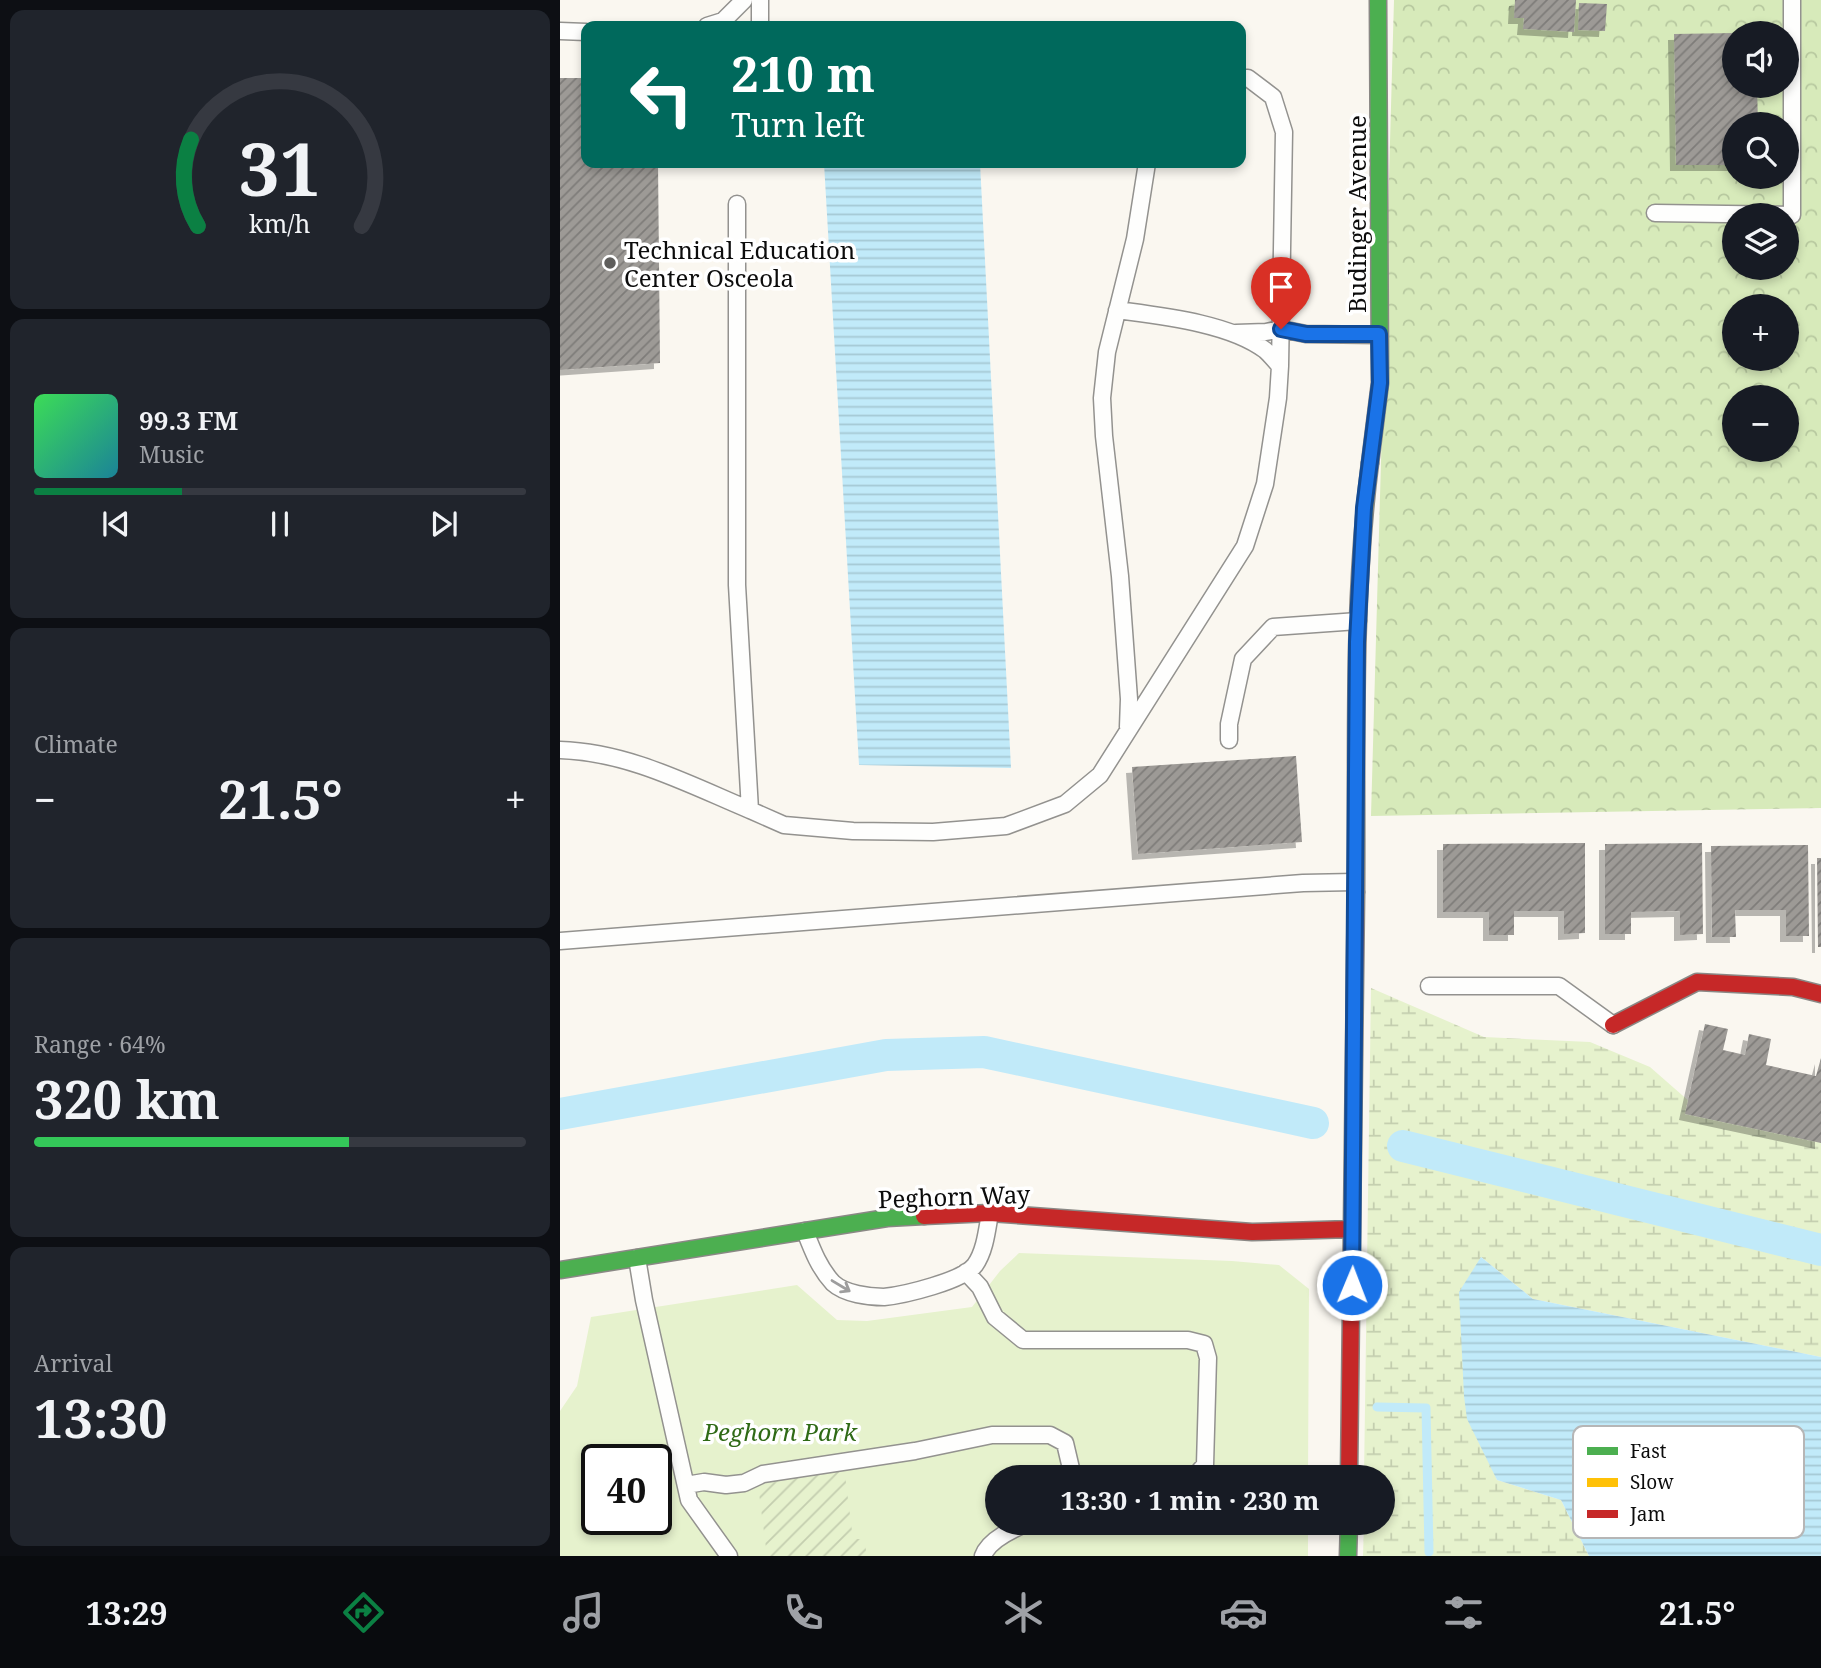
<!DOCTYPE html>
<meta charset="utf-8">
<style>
body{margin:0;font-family:"Noto Serif",serif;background:#20242c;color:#f1f3f6;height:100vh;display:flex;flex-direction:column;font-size:26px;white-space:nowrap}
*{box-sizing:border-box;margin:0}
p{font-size:23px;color:#9ea1a6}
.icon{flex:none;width:38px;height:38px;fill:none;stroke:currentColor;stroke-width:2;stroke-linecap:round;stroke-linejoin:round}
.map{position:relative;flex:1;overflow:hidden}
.drawer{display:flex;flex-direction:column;gap:10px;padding:10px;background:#0d0f14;width:560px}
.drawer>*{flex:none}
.banner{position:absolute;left:21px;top:21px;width:665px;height:147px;border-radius:14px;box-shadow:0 4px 10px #0003;background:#00695c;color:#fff;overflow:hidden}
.controls{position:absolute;left:1162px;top:21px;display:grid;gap:14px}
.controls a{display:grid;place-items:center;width:77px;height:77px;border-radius:50%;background:#171b24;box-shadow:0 4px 10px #0003;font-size:35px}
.speed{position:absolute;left:21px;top:1444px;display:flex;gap:14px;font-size:35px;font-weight:700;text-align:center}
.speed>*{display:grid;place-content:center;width:91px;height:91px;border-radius:50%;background:#171b24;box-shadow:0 4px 10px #0003;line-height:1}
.speed .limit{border:4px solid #111;border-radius:10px;background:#fff;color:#111}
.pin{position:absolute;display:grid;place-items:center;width:60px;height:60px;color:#fff;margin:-72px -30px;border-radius:50% 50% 50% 0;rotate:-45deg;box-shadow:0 0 7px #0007}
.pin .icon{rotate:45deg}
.me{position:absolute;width:77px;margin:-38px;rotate:1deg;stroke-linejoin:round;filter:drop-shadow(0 0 5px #0008)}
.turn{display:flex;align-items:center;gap:24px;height:147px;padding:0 35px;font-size:32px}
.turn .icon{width:91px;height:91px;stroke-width:2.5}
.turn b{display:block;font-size:49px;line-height:60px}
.big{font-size:52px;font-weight:700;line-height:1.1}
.drawer .card{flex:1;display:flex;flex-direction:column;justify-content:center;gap:10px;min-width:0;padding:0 24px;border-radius:14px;background:#20242c}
.drawer .dial{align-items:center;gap:0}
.dial svg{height:182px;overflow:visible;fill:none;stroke:#363941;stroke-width:7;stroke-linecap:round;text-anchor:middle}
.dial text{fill:#f1f3f6;stroke:none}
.song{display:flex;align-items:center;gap:21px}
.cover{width:84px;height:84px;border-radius:10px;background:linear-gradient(135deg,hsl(130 70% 55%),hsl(190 70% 35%))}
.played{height:7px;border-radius:4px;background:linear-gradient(90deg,#0b8043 30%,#363941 30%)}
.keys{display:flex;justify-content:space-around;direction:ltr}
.heat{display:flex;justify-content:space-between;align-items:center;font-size:38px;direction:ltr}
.charge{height:10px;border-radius:5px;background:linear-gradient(90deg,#34c759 64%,#363941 0)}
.trip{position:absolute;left:425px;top:1465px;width:410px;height:70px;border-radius:35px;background:#171b24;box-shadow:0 4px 10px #0003;font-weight:700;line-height:70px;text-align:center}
.tabs{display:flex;height:112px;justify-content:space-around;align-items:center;background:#090b0e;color:#9ea1a6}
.tabs .icon{width:49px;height:49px}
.tabs .selected{color:#0b8043}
.tabs b{font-size:32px;color:#f1f3f6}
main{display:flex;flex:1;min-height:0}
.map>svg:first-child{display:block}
.forest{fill:url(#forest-crowns);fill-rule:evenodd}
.wetland{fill:url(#wetland-marsh)}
.park{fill:#e6f2cd;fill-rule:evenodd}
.garden{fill:url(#garden-furrows)}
.water{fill:url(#water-rules)}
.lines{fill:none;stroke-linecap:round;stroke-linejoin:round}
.stream{stroke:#c1eaf9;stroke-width:9}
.canal{stroke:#c1eaf9;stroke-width:32}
.building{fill:url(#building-hatch);filter:url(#shadow)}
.lane-casing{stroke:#93928f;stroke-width:19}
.fast-casing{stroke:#8a8885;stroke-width:19}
.slow-casing{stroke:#8a8885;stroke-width:19}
.jam-casing{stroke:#8a8885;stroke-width:19}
.lane{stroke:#fefefd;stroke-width:16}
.fast{stroke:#4caf50;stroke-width:16}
.slow{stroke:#ffc107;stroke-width:16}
.jam{stroke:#c62828;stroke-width:16}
.oneway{stroke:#9d9d9d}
.route-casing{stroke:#114b97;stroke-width:18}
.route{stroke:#1a73e8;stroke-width:12}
.poi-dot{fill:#5f5e5c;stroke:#fff;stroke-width:2.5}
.labels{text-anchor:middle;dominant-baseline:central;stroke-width:7;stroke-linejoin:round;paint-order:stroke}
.street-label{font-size:24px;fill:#0c0c0c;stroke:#fff}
.poi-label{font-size:24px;fill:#0c0c0c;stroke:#fff;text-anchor:start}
.park-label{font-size:24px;font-style:italic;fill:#2f6a16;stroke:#fff}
.key{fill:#fff;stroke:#b6b6b6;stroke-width:2}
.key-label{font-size:19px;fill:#0c0c0c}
</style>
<main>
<section class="drawer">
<div class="card dial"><svg viewBox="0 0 100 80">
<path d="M14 69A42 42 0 1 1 86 69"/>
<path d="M14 69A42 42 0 0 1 11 31" stroke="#0b8043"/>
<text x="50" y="56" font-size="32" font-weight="700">31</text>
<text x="50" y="72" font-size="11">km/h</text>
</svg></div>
<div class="card">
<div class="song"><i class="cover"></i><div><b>99.3 FM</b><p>Music</p></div></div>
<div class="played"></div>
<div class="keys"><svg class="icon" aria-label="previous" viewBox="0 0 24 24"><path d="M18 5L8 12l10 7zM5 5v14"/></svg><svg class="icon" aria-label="pause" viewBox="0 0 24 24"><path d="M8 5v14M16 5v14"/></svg><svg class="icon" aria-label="next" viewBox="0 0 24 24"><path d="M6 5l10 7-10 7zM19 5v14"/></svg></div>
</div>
<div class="card"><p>Climate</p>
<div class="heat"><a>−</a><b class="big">21.5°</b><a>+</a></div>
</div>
<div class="card"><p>Range · 64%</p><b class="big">320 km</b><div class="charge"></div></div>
<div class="card"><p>Arrival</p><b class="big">13:30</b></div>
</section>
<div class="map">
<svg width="1261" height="1556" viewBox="0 0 1261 1556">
<defs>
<pattern id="forest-crowns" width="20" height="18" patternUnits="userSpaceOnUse" patternTransform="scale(1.75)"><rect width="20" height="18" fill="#d7eaba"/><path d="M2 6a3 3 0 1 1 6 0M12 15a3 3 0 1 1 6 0" fill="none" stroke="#b7c89f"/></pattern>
<pattern id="wetland-marsh" width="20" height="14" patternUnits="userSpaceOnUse" patternTransform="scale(1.75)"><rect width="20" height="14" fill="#e6f2cd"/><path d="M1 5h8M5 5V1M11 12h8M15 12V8" fill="none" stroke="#c4ceaf"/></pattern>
<pattern id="garden-furrows" width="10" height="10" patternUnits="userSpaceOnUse" patternTransform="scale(1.75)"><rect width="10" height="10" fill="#e6f2cd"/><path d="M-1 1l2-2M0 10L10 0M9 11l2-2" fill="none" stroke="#c4ceaf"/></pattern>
<pattern id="water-rules" width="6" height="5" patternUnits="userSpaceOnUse" patternTransform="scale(1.75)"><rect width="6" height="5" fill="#c1eaf9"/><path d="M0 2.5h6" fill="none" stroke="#a5c8d4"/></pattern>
<pattern id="building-hatch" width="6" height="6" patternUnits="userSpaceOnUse" patternTransform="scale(1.75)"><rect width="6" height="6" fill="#9d9a96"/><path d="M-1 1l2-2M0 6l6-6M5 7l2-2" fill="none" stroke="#7e7c79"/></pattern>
<filter id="shadow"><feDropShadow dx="-6" dy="6" stdDeviation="0" flood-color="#0004"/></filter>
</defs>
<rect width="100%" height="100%" fill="#faf7f0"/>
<path class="forest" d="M834 0H1261V808L811 816ZM1174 33H1227V86H1174ZM1174 124H1227V177H1174ZM1174 215H1227V268H1174ZM1174 306H1227V359H1174ZM1174 397H1227V450H1174Z"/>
<path class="wetland" d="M811 988 924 1037 1030 1042 1090 1067 1130 1102 1261 1089V1357L973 1299 921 1257 904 1355V1396L937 1480 1001 1500 1029 1556H803L804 1523 822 1522V1477H804Z"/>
<path class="park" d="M459 1253 672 1261 719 1265 749 1289 748 1477H438V1522L748 1523V1556H0V1411L17 1386 31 1317 237 1285 277 1320 307 1321 412 1307 440 1271ZM37 1460H96V1519H37Z"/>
<path class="garden" d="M284 1467 293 1539H304L307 1556H207L198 1485 219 1481 218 1476Z"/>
<path class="water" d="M264 163H420L451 768 299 765Z
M921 1257 973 1299 1261 1357V1556H1029L1001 1500 937 1480 907 1419 904 1396 899 1292Z"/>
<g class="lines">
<path class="stream" d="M817 1407 866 1408 869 1552"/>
<path class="canal" d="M0 1114 326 1055 424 1052 753 1123
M843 1146 1261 1250"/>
</g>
<path class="building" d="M955 0H1016L1014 32 963 29 964 18H954Z
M1019 3 1047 4 1045 31 1018 30Z
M1174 33V86H1197L1198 124H1174V165H1116L1114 34Z
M0 78H26V163H98L100 363 0 370Z
M736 756 742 842 578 854 572 767Z
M1025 843V933L1004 934V911H954V935H929V912H883V844Z
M1142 843 1143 934 1120 935V911L1071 912V934H1045V844Z
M1248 845 1249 936H1226V910H1175L1176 937H1152L1151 846Z
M1257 858H1261V947H1258Z
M1145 1024 1168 1029 1163 1050 1185 1055 1189 1034 1211 1039 1206 1065 1256 1076 1261 1058V1143L1125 1114Z"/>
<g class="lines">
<g class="lane-casing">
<path id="lane" d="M147 26 163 21 184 0
M200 26V0
M0 31 26 32
M177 204V585L190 810 224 825 293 831 373 832 446 826 505 804 540 775 685 546 705 484 718 398 720 366 724 132 713 97 688 78H681
M1095 213 1232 215V0
M557 310C601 316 669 323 705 350 710 354 715 361 720 366
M676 333 706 332 721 329 746 334 819 335
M568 727 569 699 560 576 544 436 542 398 547 352 575 239 587 163
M669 740V724L683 659 713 627 798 621
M0 750C68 752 128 784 190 810
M0 941 743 883 795 882
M869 986H999L1053 1025
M245 1231C252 1249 259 1268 273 1283 285 1294 309 1297 324 1297 344 1295 403 1281 415 1265 425 1251 427 1230 430 1213
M77 1258 84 1300 129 1500 169 1556
M406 1272 420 1287 435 1317 463 1340H628L644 1344 648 1358 645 1465 634 1477
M126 1485 144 1482 166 1485 184 1483 203 1474 355 1451 432 1435H490L505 1443 513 1477
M423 1556C429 1539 455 1528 470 1522"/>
</g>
<g class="fast-casing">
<path id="fast" d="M810 463 820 383 818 0
M0 1270 327 1218 364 1216
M788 1556 789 1522"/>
</g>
<g class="slow-casing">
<path id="slow" d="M796 892C797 749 792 604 810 463"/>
</g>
<g class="jam-casing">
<path id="jam" d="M1053 1025 1137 982 1233 987 1261 994
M364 1216 430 1213 692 1232 792 1229
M789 1477 796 892"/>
</g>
<use href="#lane" class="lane"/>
<use href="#fast" class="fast"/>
<use href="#slow" class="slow"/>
<use href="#jam" class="jam"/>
</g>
<defs><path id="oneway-shaft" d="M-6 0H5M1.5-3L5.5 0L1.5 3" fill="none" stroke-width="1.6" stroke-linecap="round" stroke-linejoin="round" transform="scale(1.75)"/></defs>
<use class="oneway" href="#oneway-shaft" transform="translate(281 1286) rotate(31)"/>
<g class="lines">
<g class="route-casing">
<path id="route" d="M721 329 746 334H819L820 383 804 508 797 642 792 1285"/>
</g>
<use href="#route" class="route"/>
</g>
<circle class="poi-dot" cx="50" cy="263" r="7"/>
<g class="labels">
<g class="street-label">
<text transform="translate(796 214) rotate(-90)">Budinger Avenue</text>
<text transform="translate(394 1196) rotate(-2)">Peghorn Way</text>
</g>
<g class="poi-label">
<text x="64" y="249">Technical Education<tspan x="64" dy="28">Center Osceola</tspan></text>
</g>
<g class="park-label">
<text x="220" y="1431">Peghorn Park</text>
</g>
</g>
<rect x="1013" y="1426" width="231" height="112" rx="10" class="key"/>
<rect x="1027" y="1447" width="31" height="8" fill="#4caf50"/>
<rect x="1027" y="1478" width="31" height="9" fill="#ffc107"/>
<rect x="1027" y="1510" width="31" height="8" fill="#c62828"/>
<g class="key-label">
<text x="1070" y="1458">Fast</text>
<text x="1070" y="1489">Slow</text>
<text x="1070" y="1521">Jam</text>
</g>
</svg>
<div class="controls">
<a><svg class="icon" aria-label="sound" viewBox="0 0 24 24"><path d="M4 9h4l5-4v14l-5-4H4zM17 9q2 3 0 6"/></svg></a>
<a><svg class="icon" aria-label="search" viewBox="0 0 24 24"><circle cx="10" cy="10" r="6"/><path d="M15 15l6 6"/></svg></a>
<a><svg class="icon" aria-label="layers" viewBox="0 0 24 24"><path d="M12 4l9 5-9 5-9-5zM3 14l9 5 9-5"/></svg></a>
<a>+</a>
<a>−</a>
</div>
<div class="speed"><div class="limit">40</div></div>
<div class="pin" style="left:721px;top:329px;background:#d93025"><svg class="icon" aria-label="arrive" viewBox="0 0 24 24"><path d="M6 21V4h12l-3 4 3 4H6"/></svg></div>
<svg class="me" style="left:792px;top:1285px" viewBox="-20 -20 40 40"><circle r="17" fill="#1a73e8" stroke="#fff" stroke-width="3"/><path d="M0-11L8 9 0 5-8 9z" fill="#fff"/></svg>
<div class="trip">13:30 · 1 min · 230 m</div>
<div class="banner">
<div class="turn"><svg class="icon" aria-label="left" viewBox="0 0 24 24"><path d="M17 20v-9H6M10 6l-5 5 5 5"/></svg><div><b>210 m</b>Turn left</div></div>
</div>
</div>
</main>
<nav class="tabs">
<b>13:29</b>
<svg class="icon selected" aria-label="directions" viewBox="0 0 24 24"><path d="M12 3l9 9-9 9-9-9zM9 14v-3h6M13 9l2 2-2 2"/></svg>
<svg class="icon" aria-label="music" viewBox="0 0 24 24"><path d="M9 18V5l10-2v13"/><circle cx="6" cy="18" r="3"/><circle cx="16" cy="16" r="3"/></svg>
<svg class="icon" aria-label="phone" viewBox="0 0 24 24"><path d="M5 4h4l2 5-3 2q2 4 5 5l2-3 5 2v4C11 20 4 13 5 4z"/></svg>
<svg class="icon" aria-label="climate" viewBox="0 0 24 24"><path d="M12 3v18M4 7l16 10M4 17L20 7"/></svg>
<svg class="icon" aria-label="car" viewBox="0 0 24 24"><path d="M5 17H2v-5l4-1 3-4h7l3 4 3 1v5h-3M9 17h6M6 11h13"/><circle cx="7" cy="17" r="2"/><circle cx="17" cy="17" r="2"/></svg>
<svg class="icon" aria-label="filters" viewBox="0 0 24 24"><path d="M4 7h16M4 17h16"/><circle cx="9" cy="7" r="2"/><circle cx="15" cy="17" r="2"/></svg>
<b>21.5°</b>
</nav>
